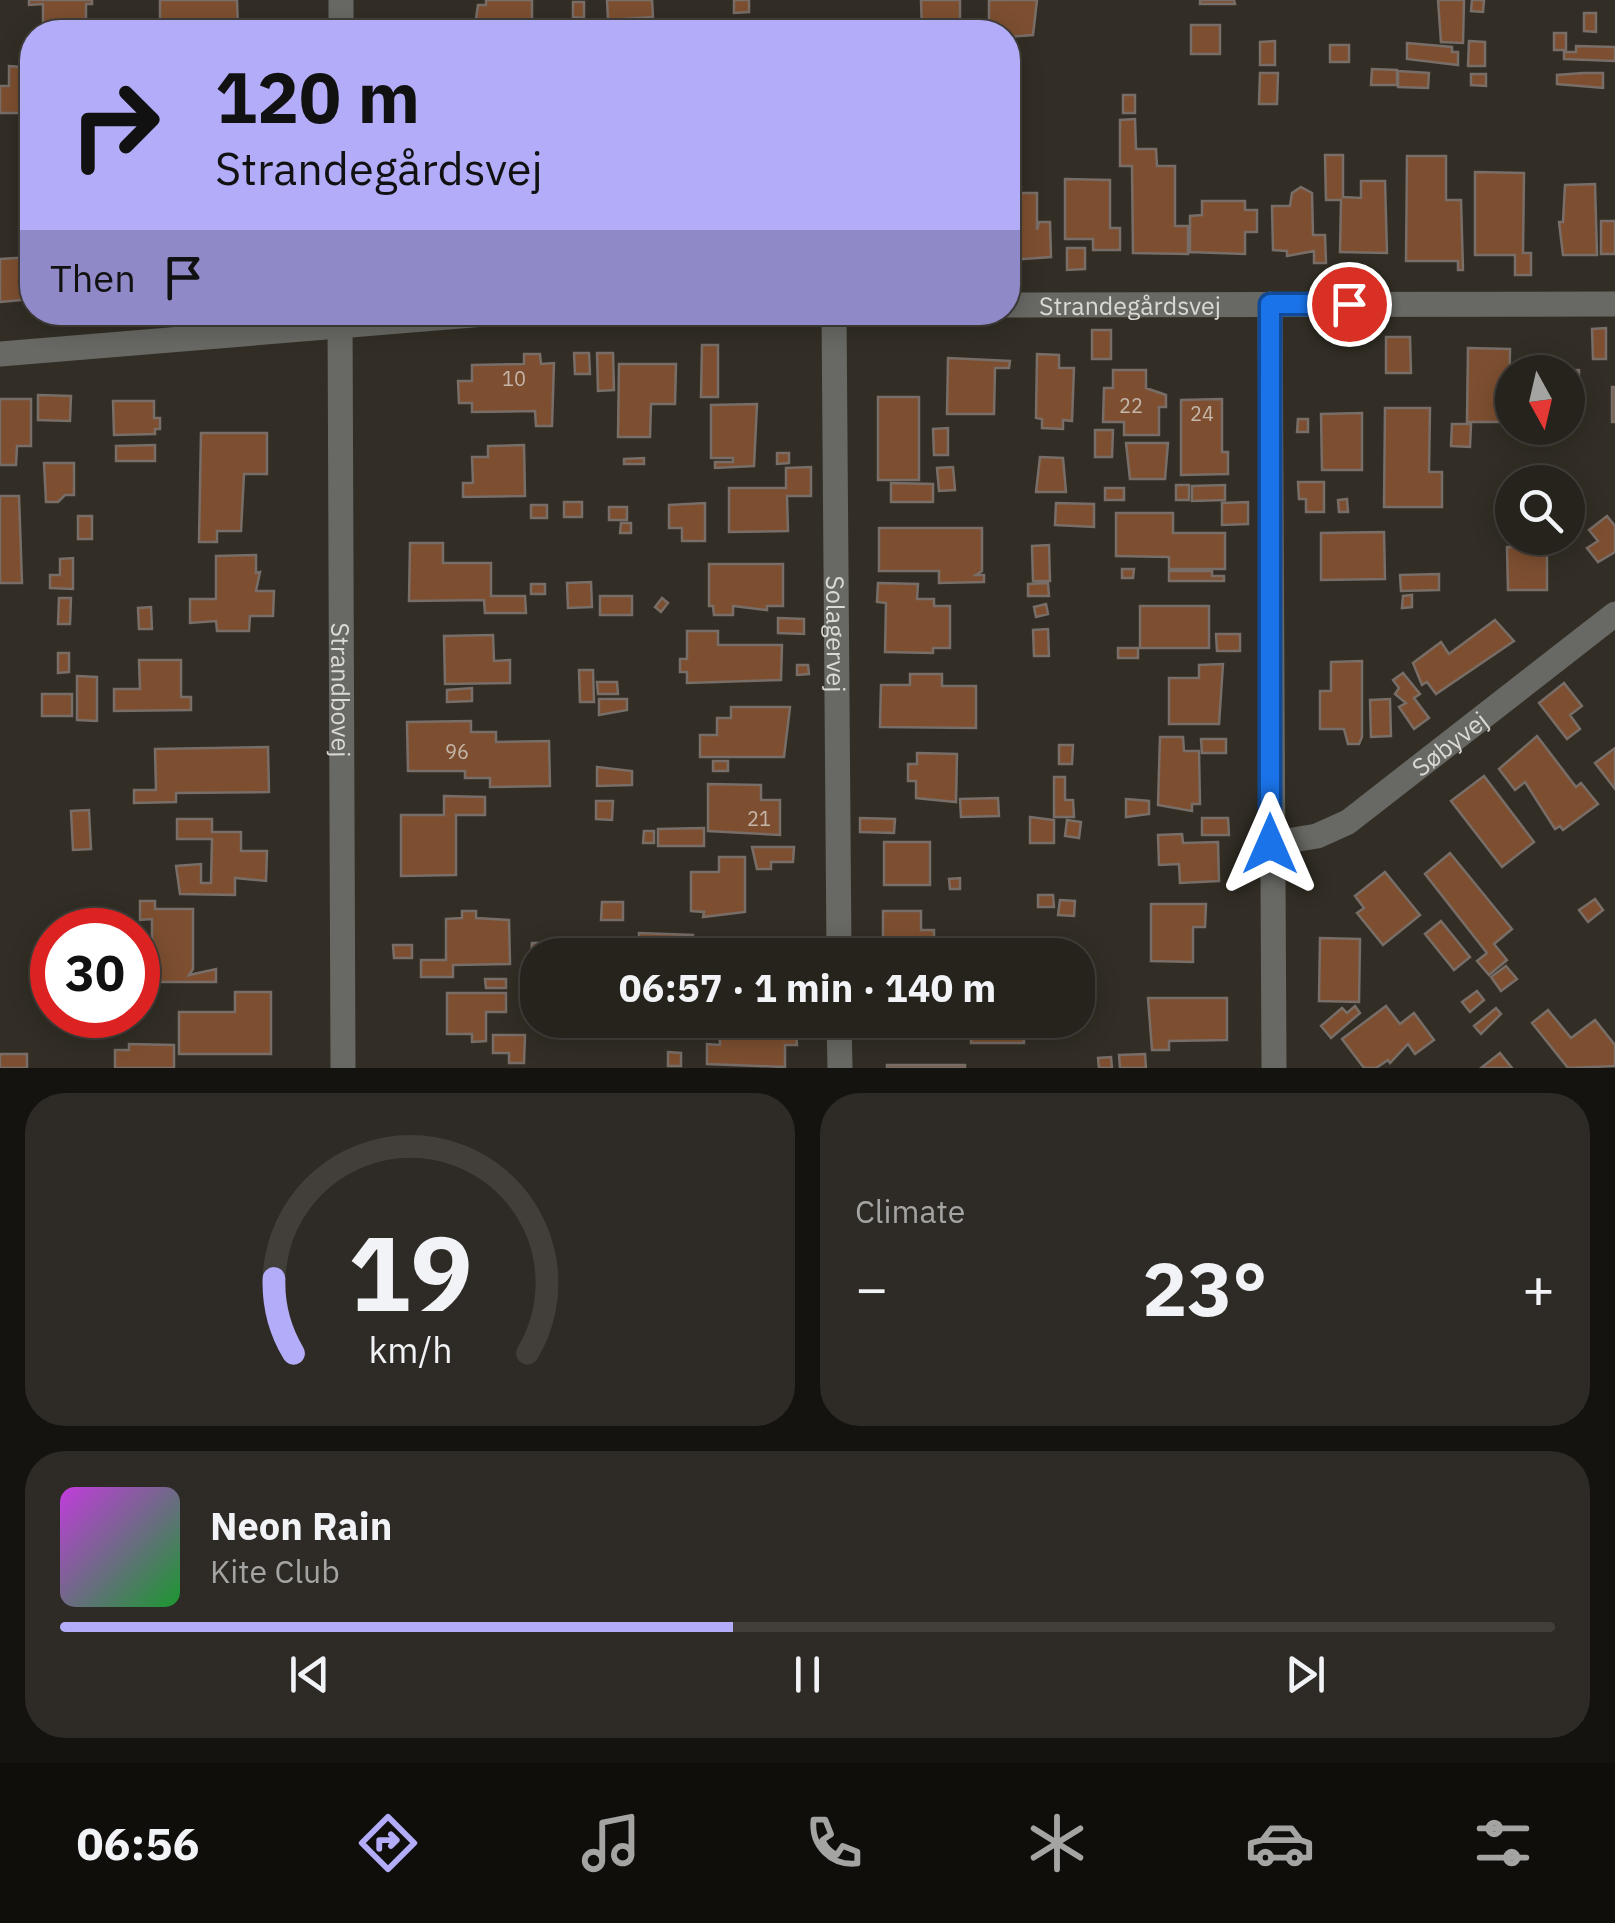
<!DOCTYPE html>
<meta charset="utf-8">
<style>
body{margin:0;font-family:"IBM Plex Sans",sans-serif;background:#2e2a25;color:#f1f3f6;height:100vh;display:flex;flex-direction:column;font-size:38px;white-space:nowrap}
*{box-sizing:border-box;margin:0}
p{font-size:32px;color:#a4a4a3}
.icon{flex:none;width:55px;height:55px;fill:none;stroke:currentColor;stroke-width:2;stroke-linecap:round;stroke-linejoin:round}
.map{position:relative;height:1068px;overflow:hidden}
.panel{display:flex;flex-direction:column;gap:25px;padding:25px;background:#15130f;flex:1}
.panel>*{flex:none}
.guide{position:absolute;left:20px;top:20px;width:1000px;height:305px;border-radius:40px;box-shadow:0 5px 25px #0003,0 0 0 2px #423f3b;background:#b3adf9;color:#111;overflow:hidden}
.needle{width:65px;rotate:172deg}
.tools{position:absolute;left:1495px;top:355px;display:grid;gap:20px}
.tools a{display:grid;place-items:center;width:90px;height:90px;border-radius:50%;background:#26221c;box-shadow:0 5px 25px #0003,0 0 0 2px #423f3b;font-size:50px}
.speed{position:absolute;left:30px;top:908px;display:flex;gap:20px;font-size:50px;font-weight:700;text-align:center}
.speed>*{display:grid;place-content:center;width:130px;height:130px;border-radius:50%;background:#26221c;box-shadow:0 5px 25px #0003,0 0 0 2px #423f3b;line-height:1}
.speed .limit{border:15px solid #d22;background:#fff;color:#111}
.pin{position:absolute;display:grid;place-items:center;width:85px;height:85px;color:#fff;margin:-42px;border:5px solid #fff;border-radius:50%;box-shadow:0 2px 10px #0007}
.me{position:absolute;width:110px;margin:-55px;rotate:0deg;stroke-linejoin:round;filter:drop-shadow(0 0 8px #0008)}
.turn{display:flex;align-items:center;gap:35px;height:210px;padding:0 30px;font-size:45px}
.turn .icon{width:130px;height:130px;stroke-width:2.5}
.turn b{display:block;font-size:70px;line-height:85px}
.then{display:flex;align-items:center;height:95px;padding:0 30px;background:#0003;gap:20px;font-size:38px}
.big{font-size:75px;font-weight:800;line-height:1.1}
.panel .card{flex:1;display:flex;flex-direction:column;justify-content:center;gap:15px;min-width:0;padding:0 35px;border-radius:40px;background:#2e2a25}
.panel .dial{align-items:center;gap:0}
.dial svg{height:260px;overflow:visible;fill:none;stroke:#423f3b;stroke-width:7;stroke-linecap:round;text-anchor:middle}
.dial text{fill:#f1f3f6;stroke:none}
.song{display:flex;align-items:center;gap:30px}
.cover{width:120px;height:120px;border-radius:15px;background:linear-gradient(135deg,hsl(290 70% 55%),hsl(130 70% 35%))}
.played{height:10px;border-radius:5px;background:linear-gradient(90deg,#b3adf9 45%,#423f3b 45%)}
.keys{display:flex;justify-content:space-around;direction:ltr}
.heat{display:flex;justify-content:space-between;align-items:center;font-size:55px;direction:ltr}
.panel .tiles{flex:1;display:grid;gap:25px;grid-template-columns:1fr 1fr}
.card:last-child{grid-column:span 2}
.trip{position:absolute;left:520px;top:938px;width:575px;height:100px;border-radius:40px;background:#26221c;box-shadow:0 5px 25px #0003,0 0 0 2px #423f3b;font-weight:800;line-height:100px;text-align:center}
.tabs{display:flex;height:160px;justify-content:space-around;align-items:center;background:#0f0e0b;color:#a4a4a3}
.tabs .icon{width:70px;height:70px}
.tabs .on{color:#b3adf9}
.tabs b{font-size:45px;color:#f1f3f6}
.map>svg:first-child{display:block}
.building{fill:#7d4f30;stroke:#786d67;stroke-width:2.5}
.lines{fill:none;stroke-linecap:round;stroke-linejoin:round}
.minor{stroke:#686964;stroke-width:25}
.route-casing{stroke:#114b97;stroke-width:25}
.route{stroke:#1a73e8;stroke-width:18}
.labels{text-anchor:middle;dominant-baseline:central;stroke-width:10;stroke-linejoin:round;paint-order:stroke}
.number-label{font-size:20px;fill:#c4b6aa}
.street-label{font-size:25px;fill:#dbd9d3;stroke:#181612}
</style>
<div class="map">
<svg width="1615" height="1068" viewBox="0 0 1615 1068">
<rect width="100%" height="100%" fill="#322e25"/>
<path class="building" d="M29 0H92V4H86V32H43V4L29 5Z
M160 0H237L238 27 186 32 185 21H160Z
M486 0H532V25L515 26V32H474L478 5H486Z
M607 0H652L653 17 608 20Z
M734 0H749V12L734 13Z
M921 0H960V32H922Z
M989 0H1037L1033 35 1008 37V32H989Z
M1200 0H1234L1235 4H1200Z
M1438 0H1464L1463 43 1441 42Z
M1472 0H1484L1483 12 1471 11Z
M573 2H584V18L573 17Z
M1584 13H1596V32L1584 31Z
M400 24H441V32H400Z
M1191 25H1220V54H1191Z
M1554 33H1566V50H1554Z
M1275 41V65H1260V42Z
M1469 41 1485 42V66H1468Z
M1407 43 1452 47V52H1458V65L1407 59Z
M1330 45H1349V62H1330Z
M1576 46 1615 47V61L1564 59V52H1576Z
M9 66 20 67V113H0V86H9Z
M1372 69 1397 70V85H1371Z
M1398 71 1429 73 1428 88 1398 87Z
M1260 73H1278L1277 104H1259Z
M1583 73H1603V88L1557 84V75Z
M1471 74H1486V86L1471 85Z
M1123 95H1135V113H1123Z
M1135 119 1136 149H1156L1157 166H1175V226H1188V254L1133 253 1132 166H1120V120Z
M1325 155H1343V197L1361 198V181H1385L1387 253 1340 252 1341 200H1326Z
M1407 156H1446V200H1461L1463 270H1458V261H1406Z
M1475 172 1524 173 1523 253H1531V275H1515V255H1475Z
M1065 179 1110 180V228H1120V250H1093V239H1065Z
M1008 182 1021 187 1020 193H1037V230L1039 222H1050L1051 257 1008 260Z
M1595 184 1597 255H1563L1559 222H1563L1565 185Z
M1301 187 1312 193 1313 235H1325L1326 263H1314V251L1287 256V251L1273 250 1272 206H1290L1292 193Z
M1202 201H1245V210H1257V232H1245V254L1190 252V216L1202 215Z
M1601 221H1615V254H1601Z
M1067 248H1085V269L1067 270Z
M32 257V299L0 302V259Z
M1606 328V359H1593L1592 329Z
M1092 330H1111V359H1092Z
M1386 337H1410L1411 373H1386Z
M702 345H718V397H701Z
M1468 348 1510 349 1509 422H1467Z
M574 353H589L590 374H575Z
M597 353H613L614 390 598 391Z
M524 354H540L541 364 554 363 552 426H536L535 411 472 412V403H459L458 381H472V365L524 364Z
M1037 354 1059 355V368H1074L1072 421 1063 420V429L1042 428V419L1036 418Z
M948 358 1010 361 1009 368H995L994 414H947Z
M619 364H676L675 404H651L650 437H618Z
M1113 370H1146V388L1166 395V407H1159V435H1124V422H1103L1104 388H1113Z
M1579 370V407H1568V372L1542 371Z
M1612 387H1615V422H1612Z
M38 395 71 396 70 421 38 420Z
M878 397H919V480H878Z
M0 399H31V446H17L16 465H0Z
M1222 399V452H1228V474L1181 475V400Z
M113 401H154V418H160V429H155V434L114 435Z
M757 404 754 466 715 468V462H733V458H711V405Z
M1385 408H1430L1429 472H1442V507H1384Z
M1362 413V470H1322L1321 414Z
M1298 419H1308V432H1297Z
M1452 424H1471L1470 447 1451 446Z
M948 428V455H934L933 429Z
M1095 430H1113L1112 457H1095Z
M201 433H267V474H244L241 531H217V542H199Z
M1126 443H1168L1165 479H1130Z
M155 445V461H116V446Z
M524 445 525 496 463 497V483H473L472 457H488V446Z
M777 453H789V463L777 464Z
M1040 457 1063 458 1066 492H1036Z
M644 458V464H624V459Z
M44 463H74V495H65L58 502H46Z
M811 467V496H787L788 531 729 532V488H786V468Z
M953 467 955 490 939 491 937 468Z
M1298 482H1324V512H1306V499H1299Z
M891 483 933 484V502H891Z
M1176 485H1189V500H1176Z
M1225 485V500L1192 501V486Z
M1105 488H1124V500H1105Z
M0 496H19L22 583H0Z
M1347 499 1348 512H1339L1338 500Z
M564 502H582V517H564Z
M1248 502V524L1222 525V503Z
M705 503V541H682V528H669V505Z
M1056 503 1094 504V527L1055 525Z
M531 505H547V518H531Z
M609 507H627V520H609Z
M1116 513H1173V533H1225V569H1169V557L1116 556Z
M78 516H92V539H78Z
M1607 516 1615 526V552L1598 562 1587 548 1598 541 1589 530Z
M621 523H631V533H620Z
M879 528H982V571L976 575H984V582L939 583V571H879Z
M1384 532 1385 579 1321 580V533Z
M410 543H443V563H491V596H525L526 613H485L484 600 409 601Z
M1049 545 1050 581H1033L1032 546Z
M1507 547H1547V590H1508Z
M256 555V573L260 572 256 591H274L273 616H250L249 631H217L216 621 190 623V599H216V556Z
M73 558V589L50 588V575H60V559Z
M709 564H783V606H767V610L733 606V615H714L713 606H709Z
M1122 569H1134L1133 578H1122Z
M1169 571H1212V576H1224V581H1169Z
M1439 574V590L1401 591 1400 575Z
M591 582 592 607 568 608 567 583Z
M878 583 918 584 917 599H934V606H950V648H933V653L885 652 886 603 877 602Z
M1048 583 1049 596H1028V584Z
M531 584H545V594H531Z
M1412 595V607L1402 608 1403 596Z
M600 596H632V615H600Z
M59 598H71L70 624H58Z
M662 598 668 603 661 612 655 607Z
M1046 604 1048 614 1036 617 1034 607Z
M1140 606H1209V648H1140Z
M151 607 152 629H139L138 608Z
M778 618 804 619V634L778 633Z
M1495 620 1514 641 1436 694 1427 682 1422 685 1413 663 1441 642 1449 654Z
M1048 629 1049 656H1034L1033 630Z
M687 631H718V645H782L781 680 687 683V672H680V659H687Z
M1216 634H1240V651H1217Z
M493 635 494 661 510 660V683L445 684 444 636Z
M1118 648H1138V658H1118Z
M58 653H69V672L58 673Z
M139 660H181V697H191V710L114 711V689H140Z
M1362 661V737L1359 744H1348L1344 729H1320V691H1331V662Z
M1223 664 1219 724H1169V678H1199V665Z
M797 665H808L809 674 797 675Z
M579 670H593L594 702H580Z
M1403 673 1420 694 1414 698 1429 718 1414 729 1399 707 1406 703 1395 694 1399 688 1393 680Z
M910 674H942V686H976V728L880 727 881 685H910Z
M77 676 97 677V721L77 720Z
M597 682H617L618 694H598Z
M1564 683 1582 706 1570 715 1580 729 1567 739 1539 703Z
M472 688V701L447 702V690Z
M42 694H72V716H42Z
M599 699H627V710L599 715Z
M1390 699 1391 736 1371 737 1370 700Z
M731 707H790L784 757H700V735H717V718H731Z
M471 721V732H496V742L549 741 550 786 490 787V778H465V771H408L407 722Z
M1537 736 1576 787 1581 783 1598 804 1563 830 1560 826 1555 829 1525 782 1515 790 1499 769Z
M1160 737H1183L1184 751H1199L1200 804H1192V811L1158 805Z
M1201 739H1226V753H1202Z
M1059 745H1073L1072 764H1059Z
M268 747 269 792 176 793V802L134 803V790H156L155 749Z
M1615 748V789L1595 763Z
M917 753 957 754 956 802 916 798V781H908V764H917Z
M713 761H728V771H713Z
M597 767 632 771V785L597 786Z
M1484 776 1534 842 1502 867 1451 801Z
M1054 777H1065V800H1073L1074 817H1054Z
M708 784 761 785V800H780V835L708 831Z
M444 796 485 797V815H456V875L401 876V815H444Z
M998 798 999 816 961 817 960 799Z
M1126 799 1149 801V814L1126 817Z
M596 801H613L612 820 596 819Z
M89 810 91 849 73 850 71 811Z
M1030 817 1054 820V843H1030Z
M860 818 895 819 894 833 860 832Z
M1202 818H1228L1229 835H1202Z
M177 819H212V832H241V851H267L266 881 235 878V895L180 894 176 866 201 864V883H211L212 839H177Z
M1067 820 1081 822 1079 838 1065 836Z
M704 828V846H658V829Z
M644 831H654V843H643Z
M1182 834 1183 843 1218 842 1219 881 1180 883 1179 864 1159 865 1158 835Z
M884 842H930V885H884Z
M752 847H794L793 862H771V869H757Z
M1450 853 1512 929 1494 944 1507 960 1489 975 1477 961 1487 953 1425 874Z
M719 857H745V912L703 917 704 912 691 911V872H719Z
M1385 872 1420 915 1383 945 1357 913 1364 908 1355 896Z
M960 878V889H950L949 879Z
M1038 895H1053L1054 907H1038Z
M1595 899 1603 910 1588 922 1579 910Z
M1060 900 1075 901 1074 916 1058 915Z
M140 901H155V909H193V969L189 975 216 969V982H138V971L152 970V919L140 920Z
M602 902H623V920H601Z
M1151 904H1206L1205 927H1193V962L1151 961Z
M462 911H476V918L509 920 510 964 453 965V977H421V960H446V919L462 918Z
M883 911H921V930H934V955H883Z
M1441 921 1470 957 1454 970 1425 934Z
M639 933 693 935V947L702 955H639Z
M1320 938 1360 939 1359 1002 1319 1001Z
M532 943H547V955L531 958Z
M393 945H412V958H394Z
M1506 966 1517 979 1501 991 1491 977Z
M485 979H506V988H486Z
M1477 991 1484 1000 1470 1012 1462 1002Z
M235 992H271V1054H179V1012H235Z
M447 993H506V1012H486V1041L472 1042V1034H447Z
M1148 998H1227V1040L1169 1041V1050H1152Z
M1355 1006 1360 1013 1331 1038 1321 1026 1342 1008 1347 1013Z
M1386 1006 1400 1024 1414 1013 1434 1040 1415 1054 1408 1044 1390 1063 1388 1060 1376 1068H1364L1342 1039Z
M1496 1008 1501 1014 1481 1034 1474 1026Z
M1548 1010 1571 1038 1595 1020 1615 1045V1066L1568 1068 1532 1023Z
M600 1020H617V1034L601 1035Z
M719 1020H795L797 1045H785V1067L707 1064V1044L720 1045Z
M927 1020H1024V1043H971V1036H927Z
M493 1035H525L524 1063H509V1053H493Z
M129 1044 174 1045V1068H115V1050H129Z
M668 1052 681 1053V1066H668Z
M1500 1053 1512 1068H1481Z
M0 1054H27V1068H0Z
M1145 1054 1146 1068H1120L1119 1055Z
M1111 1057 1112 1068H1099L1098 1058Z
M887 1065H965V1068H887Z"/>
<g class="lines">
<g class="minor">
<path d="M341 32V0"/>
<path d="M1270 304 1274 1068"/>
<path id="s1" d="M1008 305 1615 304"/>
<path id="s2" d="M340 312 343 1068"/>
<path id="s3" d="M834 312 839 955"/>
<path d="M0 354 509 312"/>
<path id="s4" d="M1270 844 1317 836 1348 822 1615 614"/>
<path d="M839 1020 840 1068"/>
</g>
</g>
<g class="lines">
<g class="route-casing">
<path id="route" d="M1270 844V304H1349"/>
</g>
<use href="#route" class="route"/>
</g>
<g class="labels">
<g class="number-label">
<text x="514" y="378">10</text>
<text x="1131" y="405">22</text>
<text x="1202" y="413">24</text>
<text x="457" y="751">96</text>
<text x="759" y="818">21</text>
</g>
<g class="street-label">
<text stroke="none"><textPath href="#s1" startOffset="122">Strandegårdsvej</textPath></text>
<text stroke="none"><textPath href="#s3" startOffset="322">Solagervej</textPath></text>
<text stroke="none"><textPath href="#s2" startOffset="378">Strandbovej</textPath></text>
<text stroke="none"><textPath href="#s4" startOffset="210">Søbyvej</textPath></text>
</g>
</g>
</svg>
<div class="tools">
<a><svg class="needle" viewBox="-14 -14 28 28"><path d="M0-13l5 13h-10z" fill="#e53935"/><path d="M0 13l5-13h-10z" fill="#a4a4a3"/></svg></a>
<a><svg class="icon" aria-label="search" viewBox="0 0 24 24"><circle cx="10" cy="10" r="6"/><path d="M15 15l6 6"/></svg></a>
</div>
<div class="speed"><div class="limit">30</div></div>
<div class="pin" style="left:1349px;top:304px;background:#d93025"><svg class="icon" aria-label="arrive" viewBox="0 0 24 24"><path d="M6 21V4h12l-3 4 3 4H6"/></svg></div>
<svg class="me" style="left:1270px;top:844px" viewBox="-20 -20 40 40"><path d="M0-17L14 15 0 8-14 15z" fill="#1a73e8" stroke="#fff" stroke-width="4"/></svg>
<div class="trip">06:57 · 1 min · 140 m</div>
<div class="guide">
<div class="turn"><svg class="icon" aria-label="right" viewBox="0 0 24 24"><path d="M7 20v-9h11M14 6l5 5-5 5"/></svg><div><b>120 m</b>Strandegårdsvej</div></div>
<div class="then">Then<svg class="icon" aria-label="arrive" viewBox="0 0 24 24"><path d="M6 21V4h12l-3 4 3 4H6"/></svg></div>
</div>
</div>
<section class="panel">
<div class="tiles">
<div class="card dial"><svg viewBox="0 0 100 80">
<path d="M14 69A42 42 0 1 1 86 69"/>
<path d="M14 69A42 42 0 0 1 8 46" stroke="#b3adf9"/>
<text x="50" y="56" font-size="32" font-weight="700">19</text>
<text x="50" y="72" font-size="11">km/h</text>
</svg></div>
<div class="card"><p>Climate</p>
<div class="heat"><a>−</a><b class="big">23°</b><a>+</a></div>
</div>
<div class="card">
<div class="song"><i class="cover"></i><div><b>Neon Rain</b><p>Kite Club</p></div></div>
<div class="played"></div>
<div class="keys"><svg class="icon" aria-label="previous" viewBox="0 0 24 24"><path d="M18 5L8 12l10 7zM5 5v14"/></svg><svg class="icon" aria-label="pause" viewBox="0 0 24 24"><path d="M8 5v14M16 5v14"/></svg><svg class="icon" aria-label="next" viewBox="0 0 24 24"><path d="M6 5l10 7-10 7zM19 5v14"/></svg></div>
</div>
</div>
</section>
<nav class="tabs">
<b>06:56</b>
<svg class="icon on" aria-label="directions" viewBox="0 0 24 24"><path d="M12 3l9 9-9 9-9-9zM9 14v-3h6M13 9l2 2-2 2"/></svg>
<svg class="icon" aria-label="music" viewBox="0 0 24 24"><path d="M9 18V5l10-2v13"/><circle cx="6" cy="18" r="3"/><circle cx="16" cy="16" r="3"/></svg>
<svg class="icon" aria-label="phone" viewBox="0 0 24 24"><path d="M5 4h4l2 5-3 2q2 4 5 5l2-3 5 2v4C11 20 4 13 5 4z"/></svg>
<svg class="icon" aria-label="climate" viewBox="0 0 24 24"><path d="M12 3v18M4 7l16 10M4 17L20 7"/></svg>
<svg class="icon" aria-label="car" viewBox="0 0 24 24"><path d="M5 17H2v-5l4-1 3-4h7l3 4 3 1v5h-3M9 17h6M6 11h13"/><circle cx="7" cy="17" r="2"/><circle cx="17" cy="17" r="2"/></svg>
<svg class="icon" aria-label="filters" viewBox="0 0 24 24"><path d="M4 7h16M4 17h16"/><circle cx="9" cy="7" r="2"/><circle cx="15" cy="17" r="2"/></svg>
</nav>
